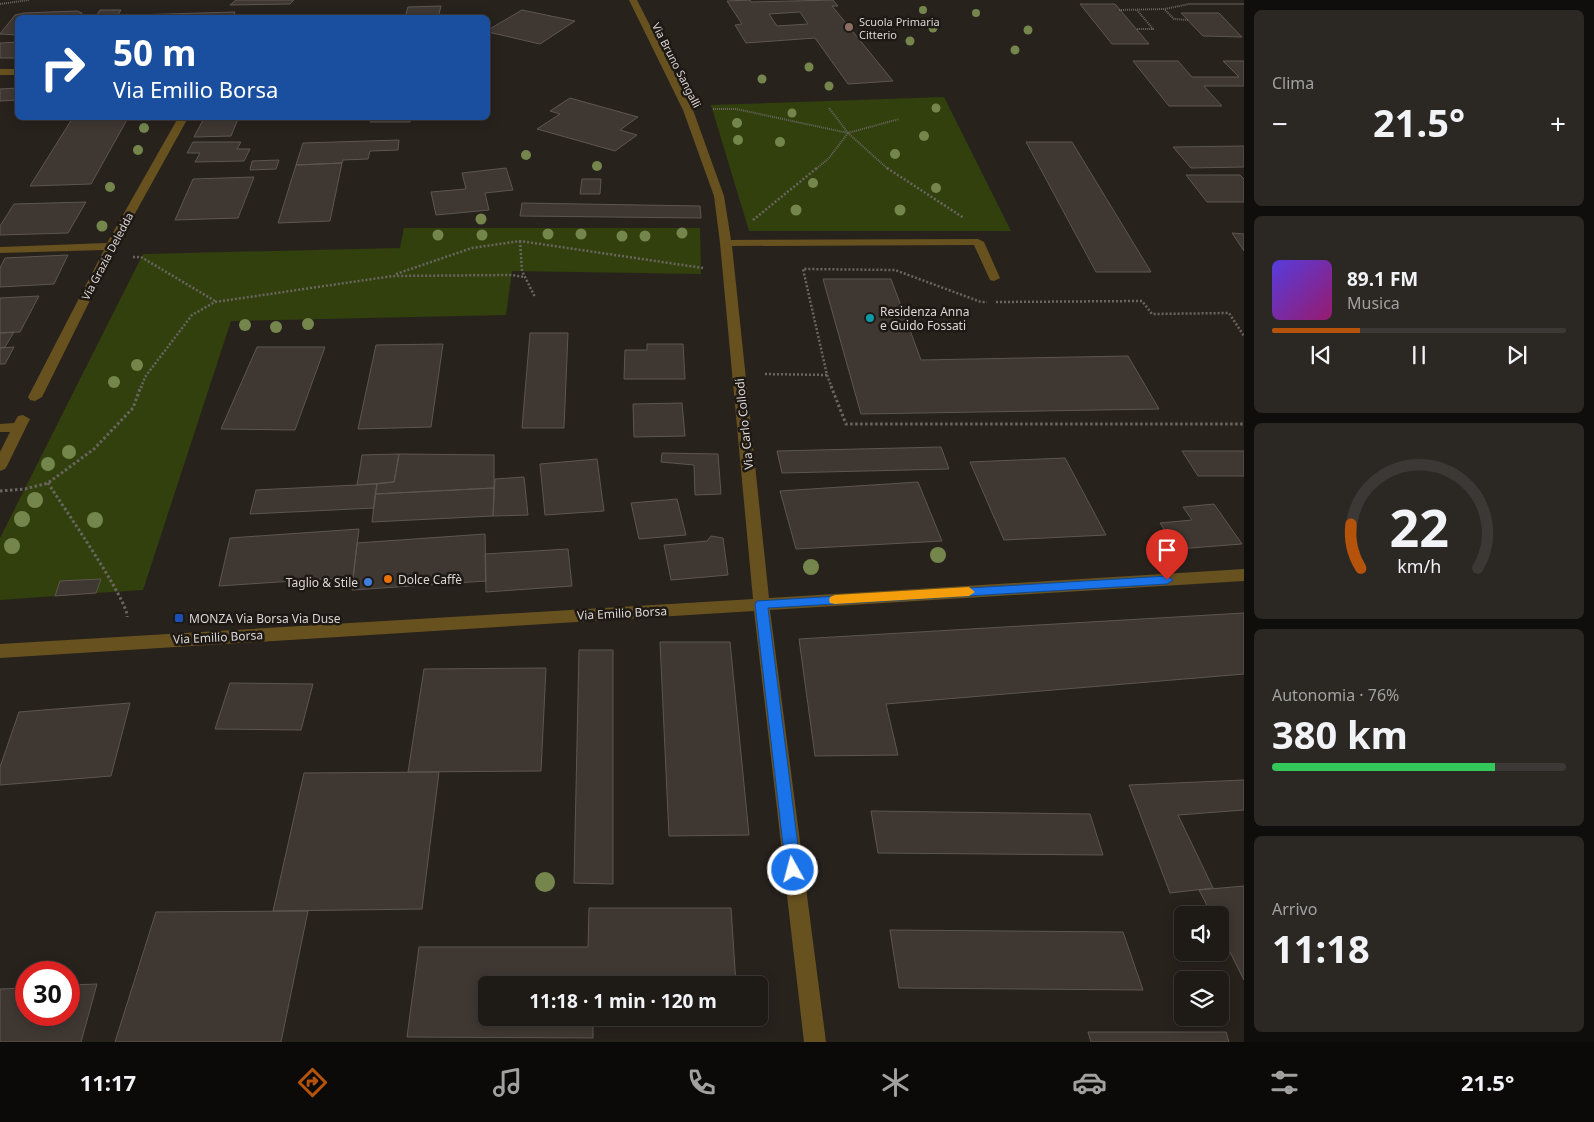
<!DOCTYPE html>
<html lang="it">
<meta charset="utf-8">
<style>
body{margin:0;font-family:"Noto Sans",sans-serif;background:#2b2723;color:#f1f3f6;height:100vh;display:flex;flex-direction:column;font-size:19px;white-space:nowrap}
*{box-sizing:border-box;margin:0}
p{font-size:16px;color:#a1a1a1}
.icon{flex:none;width:28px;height:28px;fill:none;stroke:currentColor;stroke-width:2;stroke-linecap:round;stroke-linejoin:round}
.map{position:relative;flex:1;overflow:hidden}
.panel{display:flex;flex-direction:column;gap:10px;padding:10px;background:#100e0c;width:350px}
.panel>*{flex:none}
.top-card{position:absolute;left:15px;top:15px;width:475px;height:105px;border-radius:8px;box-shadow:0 2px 12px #0003,0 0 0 1px #3c3835;background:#1a4fa0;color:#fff;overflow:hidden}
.buttons{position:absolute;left:1174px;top:906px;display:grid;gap:10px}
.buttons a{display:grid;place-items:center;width:55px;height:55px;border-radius:8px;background:#1e1a16;box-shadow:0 2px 12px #0003,0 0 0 1px #3c3835;font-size:25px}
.speed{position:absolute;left:15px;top:961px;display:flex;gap:10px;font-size:25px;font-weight:700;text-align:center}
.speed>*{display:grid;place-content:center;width:65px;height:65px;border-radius:50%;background:#1e1a16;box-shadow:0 2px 12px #0003,0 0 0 1px #3c3835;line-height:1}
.speed .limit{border:8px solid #d22;background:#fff;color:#111}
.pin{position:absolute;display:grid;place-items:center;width:42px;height:42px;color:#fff;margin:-51px -21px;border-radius:50% 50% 50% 0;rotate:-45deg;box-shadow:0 0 5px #0007}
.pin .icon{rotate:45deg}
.me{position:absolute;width:55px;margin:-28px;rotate:353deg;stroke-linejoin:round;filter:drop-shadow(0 0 4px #0008)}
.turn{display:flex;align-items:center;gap:18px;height:105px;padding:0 15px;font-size:22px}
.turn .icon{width:65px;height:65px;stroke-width:2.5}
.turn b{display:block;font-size:35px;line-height:42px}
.big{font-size:38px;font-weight:700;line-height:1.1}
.panel .tile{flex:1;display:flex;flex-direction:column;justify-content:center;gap:8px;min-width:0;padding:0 18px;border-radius:8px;background:#2b2723}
.panel .dial{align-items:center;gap:0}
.dial svg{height:130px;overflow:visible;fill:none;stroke:#3c3835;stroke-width:7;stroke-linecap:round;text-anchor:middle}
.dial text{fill:#f1f3f6;stroke:none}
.song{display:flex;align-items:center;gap:15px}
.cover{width:60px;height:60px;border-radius:8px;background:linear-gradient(135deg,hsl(250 70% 55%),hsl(320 70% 35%))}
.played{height:5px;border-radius:2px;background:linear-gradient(90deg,#b45309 30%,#3c3835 30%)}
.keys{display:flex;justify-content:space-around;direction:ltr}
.heat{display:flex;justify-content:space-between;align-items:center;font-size:28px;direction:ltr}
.charge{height:8px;border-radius:4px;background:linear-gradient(90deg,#34c759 76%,#3c3835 0)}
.trip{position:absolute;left:478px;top:976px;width:290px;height:50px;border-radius:8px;background:#1e1a16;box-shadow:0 2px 12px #0003,0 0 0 1px #3c3835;font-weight:700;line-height:50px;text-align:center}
.menu{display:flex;height:80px;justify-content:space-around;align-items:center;background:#0c0a09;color:#a1a1a1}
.menu .icon{width:35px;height:35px}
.menu .current{color:#b45309}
.menu b{font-size:22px;color:#f1f3f6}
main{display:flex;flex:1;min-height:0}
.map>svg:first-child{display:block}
.green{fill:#31400d}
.building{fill:#3e3732;stroke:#5d5650;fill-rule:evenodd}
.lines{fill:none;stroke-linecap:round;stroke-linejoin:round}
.path-far2{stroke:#6b6561;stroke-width:2;stroke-dasharray:1 1;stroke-linecap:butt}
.path-far1{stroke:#6b6561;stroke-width:2.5;stroke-dasharray:2 2;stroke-linecap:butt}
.path{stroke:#6b6561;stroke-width:3;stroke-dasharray:2.5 2.5;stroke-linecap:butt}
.minor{fill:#67511f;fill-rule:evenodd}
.tree{fill:#75864d}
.route{fill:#1a73e8;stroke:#114b97}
.slow{fill:#f59e0b}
.education-dot{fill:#8d6e63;stroke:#1e1914;stroke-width:2}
.culture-dot{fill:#0f9aa8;stroke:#1e1914;stroke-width:2}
.food-dot{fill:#e8710a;stroke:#1e1914;stroke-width:2}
.shop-dot{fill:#3f7fe0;stroke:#1e1914;stroke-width:2}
.transit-dot{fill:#1a4fb4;stroke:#1e1914;stroke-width:2}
.labels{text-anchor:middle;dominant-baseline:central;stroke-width:5;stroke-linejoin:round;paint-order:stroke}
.far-poi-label{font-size:11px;fill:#dbd7d4;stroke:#1e1914;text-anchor:start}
.far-street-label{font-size:11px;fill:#dbd7d4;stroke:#1e1914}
.poi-label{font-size:12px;fill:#dbd7d4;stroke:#1e1914;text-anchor:start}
.street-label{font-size:12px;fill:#dbd7d4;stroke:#1e1914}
</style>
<main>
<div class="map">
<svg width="1244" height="1042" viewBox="0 0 1244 1042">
<rect width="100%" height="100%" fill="#28221d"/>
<path class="green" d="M944 97 1011 231H749L711 105Z
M404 228H700L701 274 512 271 506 315 231 321 143 590 96 593 101 579 55 596 0 600V538L143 254 400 248Z"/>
<path class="building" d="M236 0H294L290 4 230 5Z
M750 0 751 2 833 0 838 6H832L893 81 848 84 815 38 746 43 735 25 742 24 727 1ZM800 12 808 24 777 26 769 14Z
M1080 4H1115L1149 44H1112Z
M441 6 438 18H405L408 7Z
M100 10H121L116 18H95Z
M522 10 575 21 540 44 488 32V30Z
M77 11 82 13 79 18H18V35L0 34 15 15 24 13Z
M235 12 233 18H131L133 15Z
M1181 13H1219L1242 37 1203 36Z
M18 42V58H0V43Z
M1133 61H1178L1192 77H1239L1223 61H1244V86H1204L1222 106H1169Z
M18 88V100L0 101V89Z
M570 98 638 117 620 130 637 135 615 151 537 129 560 114 550 111Z
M128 118 91 184 30 186 72 119Z
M204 118H239L238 119 203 120Z
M372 118H411L410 122H370Z
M238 119 231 136 194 137 203 120Z
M399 140 398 150 370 151 368 159 343 160 342 163 296 165 303 143Z
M193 142H241L237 149H250L244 161 195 162 200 153H187Z
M1026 142H1072L1151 272H1096Z
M1244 146V167L1191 168 1173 147Z
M279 160 276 169 250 170 252 161Z
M342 163 330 221 278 223 296 165Z
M506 168 513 190 485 193 489 210 436 215 431 192 466 189 462 173Z
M1186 175H1240L1244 179V202H1207Z
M254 177 238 218 175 220 193 179Z
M582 179H601L600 194H580Z
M86 202 68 233 0 235V226L14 204Z
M522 203 700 206 701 218 520 216Z
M1232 233 1244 234V251Z
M68 255 54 284 0 287V268L5 258Z
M823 279H891L921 360 1128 356 1159 409 861 414Z
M39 296 20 332 0 333V298Z
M14 332 5 347 0 348V333Z
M530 333H568L564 428H522Z
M443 344 431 427 358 429 376 345Z
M647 344H683L685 379H624L625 350H647Z
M14 347 5 364H0V348Z
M257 347H325L295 430 221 429Z
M682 403 685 436 634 437 633 404Z
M941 447 949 469 782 473 777 451Z
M1182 451H1244V476H1198Z
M662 453 718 454 721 494 695 495 694 465 661 462Z
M399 454 394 482 357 485 362 455Z
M399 454 494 455V488L375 494 377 484 394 482Z
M1065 458 1106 535 1004 540 970 462Z
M597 459 604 511 545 515 540 464Z
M524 477 528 515 493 516 495 479Z
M918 482 942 541 796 549 780 491Z
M377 484 374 508 250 514 256 490Z
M494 488 493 516 372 522 375 494Z
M677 499 686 535 639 539 631 503Z
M1214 504 1242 544 1177 549 1160 523 1192 520 1183 507Z
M359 529 353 577 219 586 230 538Z
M485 534 486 581 352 590 357 543Z
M711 536 723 538 728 575 671 580 664 545 707 541Z
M568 549 572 586 486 592 485 554Z
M101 579 96 593 55 596 60 581Z
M1244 613V674L886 704 898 755 815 756 799 639Z
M660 642H730L749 835 669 836Z
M579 650H613V884L574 883Z
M546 668 541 771 408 772 424 669Z
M230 683 313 684 301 730 215 729Z
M130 703 111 776 0 785V767L19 712Z
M439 772 422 909 273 911 304 773Z
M1244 780V810L1178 815 1213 888 1170 893 1129 785Z
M871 811 1090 814 1103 855 878 853Z
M1244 886V980L1220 932V915H1212L1199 890Z
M589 908H731L736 985H486V1018H593V1038L407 1037 419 947H588Z
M308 911 281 1042H115L156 912Z
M890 930 1123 932 1143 990 899 988Z
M97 984 81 1042H0V989L26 988V1015H69V985Z
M1088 1032H1226L1229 1042H1091Z"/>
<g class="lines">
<path class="path-far2" d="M0 4 29 0
M1119 10 1165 9 1189 4H1244
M1137 10 1153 29H1137
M1165 10 1174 19 1188 20
M829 108 848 133 899 119
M713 109H736L848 133 829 158 816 169
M848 133 888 169"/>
<path class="path-far1" d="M887 168 964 218
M753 220 817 168
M520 241 522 271 535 297
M133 257H141L215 301
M396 274 472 248 520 241 703 268
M996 302 1142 301 1152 314 1229 313 1244 336
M765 374 827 375
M141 388 145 377 192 315 215 302 393 276 511 275 525 277
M832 388 827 375 803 269 895 270 981 302H987"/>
<path class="path" d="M831 386 846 424H1244
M48 483C60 502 130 603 127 617
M0 491 25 489 48 483 94 449 133 408 141 386"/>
<path class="minor" d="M629 0H637L693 110 724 196 731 240 978 239 984 242 1000 278 994 281 990 280 974 245 732 246 769 598 1244 569V581L770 610 826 1042H804L754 611 0 658V644L753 599 720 243 714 196 683 110Z
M0 69H18V75H0Z
M178 118H188L117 246 42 397 35 401 30 400 28 397 104 250 0 253V247L107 243Z
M23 415 30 419 7 466 5 469 0 471V452L10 432H0V424L14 423 18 416Z"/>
</g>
<g class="tree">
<circle cx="923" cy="10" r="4"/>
<circle cx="976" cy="13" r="4"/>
<circle cx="933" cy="28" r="4.5"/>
<circle cx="1028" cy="30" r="4.5"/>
<circle cx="910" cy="41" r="4.5"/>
<circle cx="1015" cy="50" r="4.5"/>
<circle cx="809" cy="67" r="4.5"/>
<circle cx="762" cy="79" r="4.5"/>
<circle cx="829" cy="86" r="4.5"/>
<circle cx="936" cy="108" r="4.5"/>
<circle cx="792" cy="113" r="4.5"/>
<circle cx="737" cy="123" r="5"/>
<circle cx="144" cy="128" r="5"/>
<circle cx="924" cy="136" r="5"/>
<circle cx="738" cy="140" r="5"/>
<circle cx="780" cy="142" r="5"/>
<circle cx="138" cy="150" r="5"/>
<circle cx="895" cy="154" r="5"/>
<circle cx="526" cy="155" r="5"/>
<circle cx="597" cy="166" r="5"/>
<circle cx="813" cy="183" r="5"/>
<circle cx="110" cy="187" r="5"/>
<circle cx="936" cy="188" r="5"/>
<circle cx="796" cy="210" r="5.5"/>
<circle cx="900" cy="210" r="5.5"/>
<circle cx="481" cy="219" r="5.5"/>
<circle cx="102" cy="226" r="5.5"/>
<circle cx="682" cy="233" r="5.5"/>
<circle cx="548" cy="234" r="5.5"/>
<circle cx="581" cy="234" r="5.5"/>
<circle cx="438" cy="235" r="5.5"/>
<circle cx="482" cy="235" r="5.5"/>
<circle cx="622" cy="236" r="5.5"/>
<circle cx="645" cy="236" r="5.5"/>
<circle cx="308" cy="324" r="6"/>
<circle cx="245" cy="325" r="6"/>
<circle cx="276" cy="327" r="6"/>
<circle cx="137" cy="365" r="6"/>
<circle cx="114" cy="382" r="6"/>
<circle cx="69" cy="452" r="7"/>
<circle cx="48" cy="464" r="7"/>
<circle cx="35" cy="500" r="8"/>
<circle cx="22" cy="519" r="8"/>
<circle cx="95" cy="520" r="8"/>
<circle cx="12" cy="546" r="8"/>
<circle cx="938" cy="555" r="8"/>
<circle cx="811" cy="567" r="8"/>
<circle cx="545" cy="882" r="10"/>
</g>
<path class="route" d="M1167 576 1173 580 1167 584 768 608 801 870 799 875 793 877 788 875 786 870 755 604 757 601Z"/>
<path class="slow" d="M969 587 975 592 969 596 835 604 830 603 829 600 830 597 835 595Z"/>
<circle class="education-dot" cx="849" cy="27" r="5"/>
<circle class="culture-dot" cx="870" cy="318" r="5"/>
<circle class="food-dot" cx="388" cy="579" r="5"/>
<circle class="shop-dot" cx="368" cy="582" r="5"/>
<rect class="transit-dot" x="174" y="613" width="10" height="10" rx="2.5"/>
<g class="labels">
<g class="far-poi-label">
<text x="859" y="21">Scuola Primaria<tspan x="859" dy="13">Citterio</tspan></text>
</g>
<g class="far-street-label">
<text transform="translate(677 65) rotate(63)">Via Bruno Sangalli</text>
<text transform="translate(107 256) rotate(-62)">Via Grazia Deledda</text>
</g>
<g class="poi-label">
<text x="880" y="311">Residenza Anna<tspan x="880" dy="14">e Guido Fossati</tspan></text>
<text x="398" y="579">Dolce Caffè</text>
<text x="358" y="582" text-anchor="end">Taglio &amp; Stile</text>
<text x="189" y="618">MONZA Via Borsa Via Duse</text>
</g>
<g class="street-label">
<text transform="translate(744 424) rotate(-96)">Via Carlo Collodi</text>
<text transform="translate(622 613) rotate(-3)">Via Emilio Borsa</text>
<text transform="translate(218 637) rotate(-3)">Via Emilio Borsa</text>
</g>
</g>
</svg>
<div class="buttons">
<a><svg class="icon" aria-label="sound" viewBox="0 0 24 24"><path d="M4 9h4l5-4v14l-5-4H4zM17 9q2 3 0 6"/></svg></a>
<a><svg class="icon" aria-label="layers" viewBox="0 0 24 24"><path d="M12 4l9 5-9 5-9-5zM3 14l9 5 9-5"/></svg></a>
</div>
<div class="speed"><div class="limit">30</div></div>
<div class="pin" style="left:1167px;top:580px;background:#d93025"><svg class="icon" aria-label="arrive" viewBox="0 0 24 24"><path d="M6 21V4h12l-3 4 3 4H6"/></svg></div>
<svg class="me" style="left:793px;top:870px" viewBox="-20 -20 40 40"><circle r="17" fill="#1a73e8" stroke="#fff" stroke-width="3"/><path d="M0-11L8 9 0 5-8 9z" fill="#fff"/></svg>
<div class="trip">11:18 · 1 min · 120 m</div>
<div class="top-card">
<div class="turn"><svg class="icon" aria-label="right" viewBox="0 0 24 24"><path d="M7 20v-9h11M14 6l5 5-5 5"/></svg><div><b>50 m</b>Via Emilio Borsa</div></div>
</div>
</div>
<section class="panel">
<div class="tile"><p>Clima</p>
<div class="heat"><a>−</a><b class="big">21.5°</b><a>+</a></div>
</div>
<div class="tile">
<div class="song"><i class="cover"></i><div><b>89.1 FM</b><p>Musica</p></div></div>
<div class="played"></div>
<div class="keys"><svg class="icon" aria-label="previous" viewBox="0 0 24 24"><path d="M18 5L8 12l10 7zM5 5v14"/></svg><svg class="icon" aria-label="pause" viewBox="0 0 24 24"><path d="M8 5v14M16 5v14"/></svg><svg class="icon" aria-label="next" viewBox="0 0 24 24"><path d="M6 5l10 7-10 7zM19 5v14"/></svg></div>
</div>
<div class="tile dial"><svg viewBox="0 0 100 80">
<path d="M14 69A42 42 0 1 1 86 69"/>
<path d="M14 69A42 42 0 0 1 8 42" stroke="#b45309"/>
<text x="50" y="56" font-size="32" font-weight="700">22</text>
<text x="50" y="72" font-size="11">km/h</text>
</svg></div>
<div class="tile"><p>Autonomia · 76%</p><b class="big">380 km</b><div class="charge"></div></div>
<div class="tile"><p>Arrivo</p><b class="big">11:18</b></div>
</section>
</main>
<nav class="menu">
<b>11:17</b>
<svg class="icon current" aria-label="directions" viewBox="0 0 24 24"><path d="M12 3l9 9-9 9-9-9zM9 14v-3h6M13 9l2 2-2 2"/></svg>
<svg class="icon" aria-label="music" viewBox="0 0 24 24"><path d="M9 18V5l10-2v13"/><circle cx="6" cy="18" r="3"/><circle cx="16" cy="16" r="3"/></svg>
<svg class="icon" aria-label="phone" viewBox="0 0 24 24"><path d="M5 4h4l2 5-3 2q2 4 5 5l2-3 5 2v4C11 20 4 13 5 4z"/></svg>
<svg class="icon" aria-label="climate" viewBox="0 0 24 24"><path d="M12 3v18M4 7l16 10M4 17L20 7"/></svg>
<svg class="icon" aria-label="car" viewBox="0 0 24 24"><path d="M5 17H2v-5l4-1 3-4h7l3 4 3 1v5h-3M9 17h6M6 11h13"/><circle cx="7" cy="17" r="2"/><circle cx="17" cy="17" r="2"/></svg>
<svg class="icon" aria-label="filters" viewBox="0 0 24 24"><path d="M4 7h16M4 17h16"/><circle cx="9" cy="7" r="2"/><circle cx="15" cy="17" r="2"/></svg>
<b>21.5°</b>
</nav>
